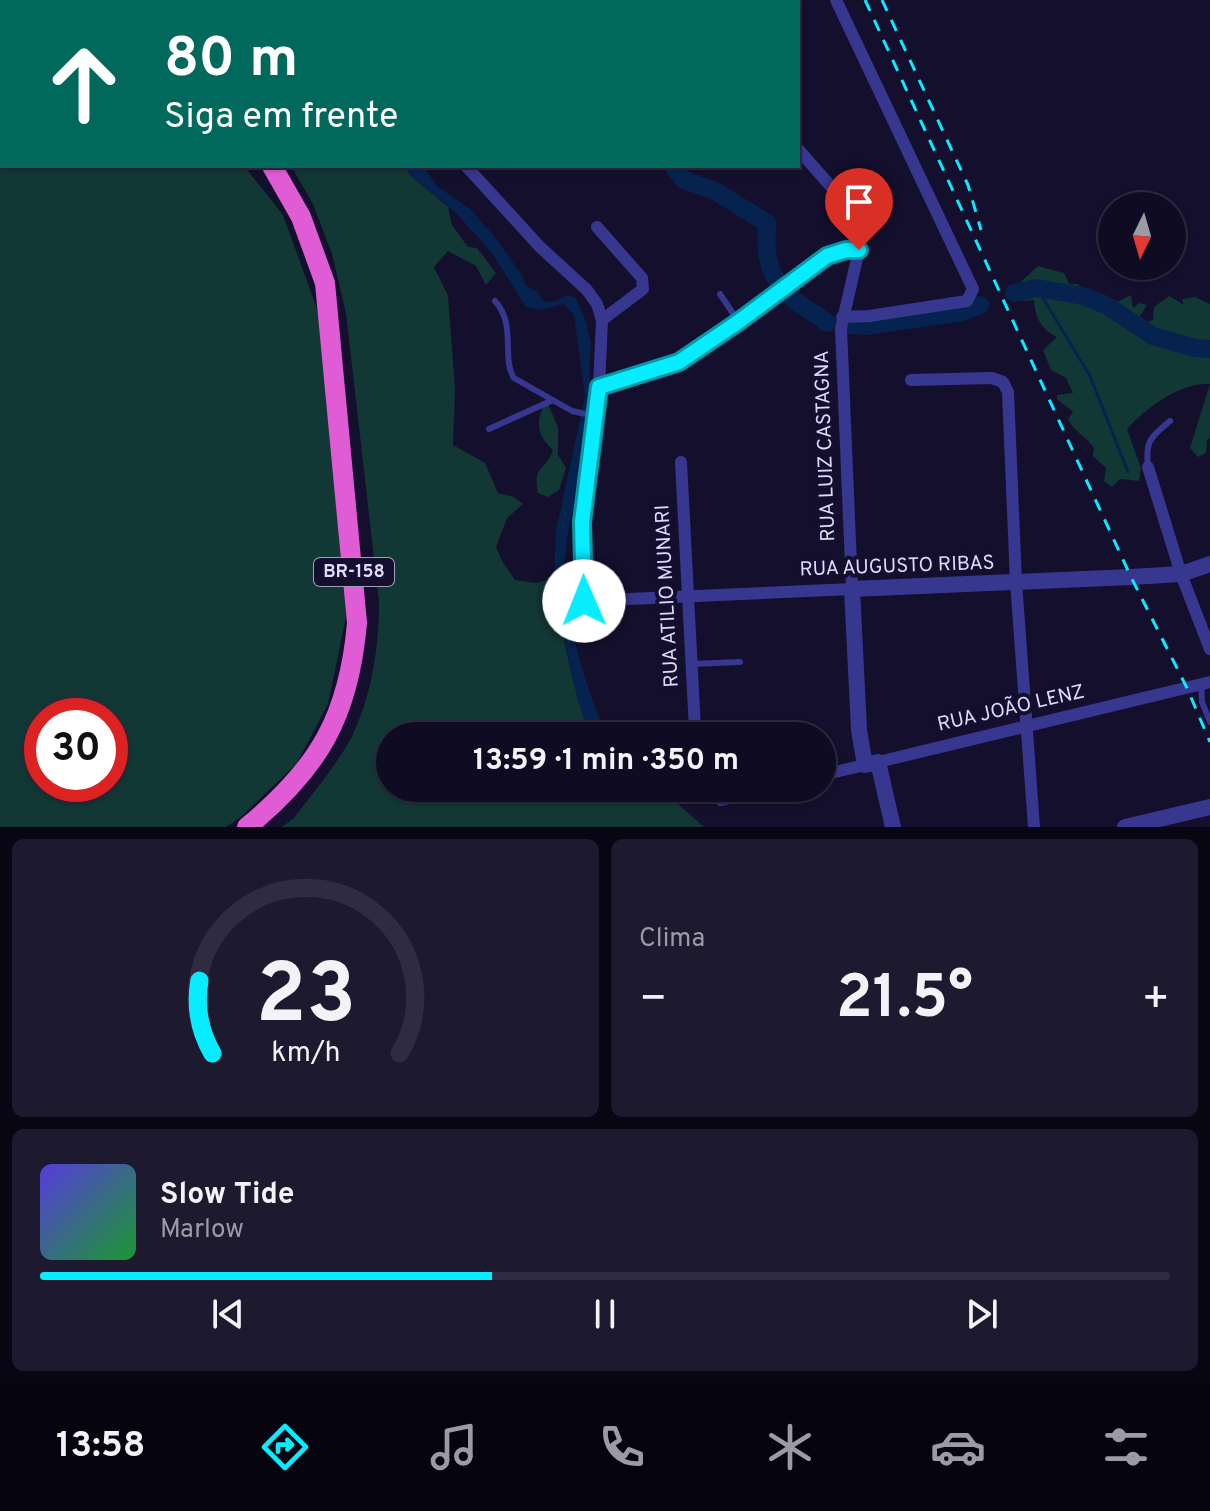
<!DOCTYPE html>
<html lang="pt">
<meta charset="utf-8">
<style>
body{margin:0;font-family:Overpass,sans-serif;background:#1d192f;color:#f1f3f6;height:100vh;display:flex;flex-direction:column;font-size:30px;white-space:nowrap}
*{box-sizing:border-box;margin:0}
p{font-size:26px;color:#9b9ba5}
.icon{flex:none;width:44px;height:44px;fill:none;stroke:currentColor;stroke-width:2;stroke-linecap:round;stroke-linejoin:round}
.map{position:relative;height:827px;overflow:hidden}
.sheet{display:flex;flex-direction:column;gap:12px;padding:12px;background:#080613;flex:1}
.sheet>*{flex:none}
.hud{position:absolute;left:0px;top:0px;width:800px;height:168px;box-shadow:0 2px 6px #0004,0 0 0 2px #2f2b40;background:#00695c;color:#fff;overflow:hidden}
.needle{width:52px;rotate:185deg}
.tools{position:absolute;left:1098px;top:192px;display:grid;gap:16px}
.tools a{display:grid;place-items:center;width:88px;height:88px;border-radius:50%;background:#0f0b22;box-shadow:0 2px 6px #0004,0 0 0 2px #2f2b40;font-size:40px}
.speed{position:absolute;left:24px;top:698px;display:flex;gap:16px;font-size:40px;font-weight:700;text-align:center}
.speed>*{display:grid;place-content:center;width:104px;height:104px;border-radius:50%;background:#0f0b22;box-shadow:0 2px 6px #0004,0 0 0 2px #2f2b40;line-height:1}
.speed .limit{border:12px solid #d22;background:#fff;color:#111}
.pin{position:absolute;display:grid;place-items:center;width:68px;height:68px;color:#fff;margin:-82px -34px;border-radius:50% 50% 50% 0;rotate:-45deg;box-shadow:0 0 8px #0007}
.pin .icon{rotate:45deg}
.me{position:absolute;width:88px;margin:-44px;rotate:359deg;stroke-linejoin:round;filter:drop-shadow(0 0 6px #0008)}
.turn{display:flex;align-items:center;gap:28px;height:168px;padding:0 32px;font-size:36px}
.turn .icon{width:104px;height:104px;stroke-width:2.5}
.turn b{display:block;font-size:56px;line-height:68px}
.big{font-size:60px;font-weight:700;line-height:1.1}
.sheet .card{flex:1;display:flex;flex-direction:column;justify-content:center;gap:12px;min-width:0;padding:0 28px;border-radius:12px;background:#1d192f}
.sheet .dial{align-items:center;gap:0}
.dial svg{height:208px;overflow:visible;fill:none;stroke:#2f2b40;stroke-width:7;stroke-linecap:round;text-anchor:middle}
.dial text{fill:#f1f3f6;stroke:none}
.song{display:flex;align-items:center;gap:24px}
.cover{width:96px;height:96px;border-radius:12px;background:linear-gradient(135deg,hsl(250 70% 55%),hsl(130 70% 35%))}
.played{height:8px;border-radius:4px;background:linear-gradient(90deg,#07ecff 40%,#2f2b40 40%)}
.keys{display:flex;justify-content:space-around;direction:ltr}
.heat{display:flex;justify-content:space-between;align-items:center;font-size:44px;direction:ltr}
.sheet .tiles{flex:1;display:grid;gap:12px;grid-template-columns:1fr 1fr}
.card:last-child{grid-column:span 2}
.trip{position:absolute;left:376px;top:722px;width:460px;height:80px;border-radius:40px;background:#0f0b22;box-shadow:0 2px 6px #0004,0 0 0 2px #2f2b40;font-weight:700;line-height:80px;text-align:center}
.tabs{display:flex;height:128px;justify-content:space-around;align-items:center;background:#06040e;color:#9b9ba5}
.tabs .icon{width:56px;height:56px}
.tabs .current{color:#07ecff}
.tabs b{font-size:36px;color:#f1f3f6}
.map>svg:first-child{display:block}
.green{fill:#123835;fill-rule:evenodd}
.water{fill:#06234f}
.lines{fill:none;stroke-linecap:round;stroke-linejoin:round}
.stream{stroke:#06234f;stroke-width:3}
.river{stroke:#06234f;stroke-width:18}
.service{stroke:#383790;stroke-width:6}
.minor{stroke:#383790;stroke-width:12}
.tertiary{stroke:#383790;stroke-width:16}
.trunk{stroke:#e05cd5;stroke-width:20}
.rail{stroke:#07ecff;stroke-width:3;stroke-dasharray:12 10;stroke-linecap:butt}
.route-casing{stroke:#0599a6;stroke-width:20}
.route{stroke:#07ecff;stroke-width:14}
.labels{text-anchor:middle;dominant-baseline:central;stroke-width:8;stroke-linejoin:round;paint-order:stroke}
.shield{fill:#140f2d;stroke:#a19ec0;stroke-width:2}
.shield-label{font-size:18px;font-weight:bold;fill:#dedbff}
.street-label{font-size:20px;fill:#dedbff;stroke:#140f2d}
</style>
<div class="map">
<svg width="1210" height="827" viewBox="0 0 1210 827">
<rect width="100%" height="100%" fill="#140f2d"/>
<path class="green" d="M0 0 114 2H2V166H244L283 215 320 317 346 617 328 704 297 763 242 816 226 827H0ZM42 716H110V784H42Z
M291 166H404L412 177 448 207 452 225 468 247 477 248 496 273 486 285 476 266 448 251 434 267 448 296 455 389 453 445 485 463 498 493 514 497 523 504 507 518 496 547 502 561 515 580 536 583 554 578C561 632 572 684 590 736H390V788H660L704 827H282L294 818C312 794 339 762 352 736 372 695 379 647 379 602L346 313 332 254 313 204Z
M1038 266 1064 273 1069 284H1078L1086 297 1092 294 1117 302 1131 295 1133 308 1139 303 1147 305 1140 316 1147 322 1153 320 1154 307 1169 296 1184 305 1182 299 1195 297 1210 304V438L1207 440 1206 453 1198 457 1190 448 1210 384C1180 382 1146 408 1127 429L1141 468 1139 481 1120 479 1112 487 1104 481 1106 468 1093 456 1094 448C1086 436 1073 431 1068 419L1073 412 1057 399V395L1073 393 1066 378 1051 370 1043 350 1057 337C1041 329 1035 318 1034 300L1021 301 1015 295V287Z
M548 404 558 427V455L566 468 559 490 548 497 538 493C532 465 545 472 553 450 538 437 535 423 544 405Z"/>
<path class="water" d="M404 166H423L437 186 470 209 495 237 523 277 525 285 536 291 545 302 556 301 567 295 576 298 586 322 591 344 589 369 592 409 585 452 580 461 582 469C576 499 566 530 565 561 562 612 586 689 607 736H590L577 697 560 620 554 578 556 531 585 396 574 315 564 304 539 310 526 307 492 253 456 213 412 177Z"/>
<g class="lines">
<path class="stream" d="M680 2 684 0
M1037 288 1090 376 1128 472"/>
<path class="river" d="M465 2V0
M673 166 684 180 715 191 767 223C766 245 765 264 778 282
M1014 293 1037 288 1083 296 1106 305 1153 336 1195 348 1210 349
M790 296C801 308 815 312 827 323
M850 325 866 326 963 312 980 305"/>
<path class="service" d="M720 294 738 321
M495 301C517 325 501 358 514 378L572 411 595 416
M489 429 553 400
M1148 467C1145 440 1151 437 1170 421
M692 664 740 662
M1201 684 1202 702 1210 722"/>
<path class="minor" d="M667 0 669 2
M836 0 973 289 967 301 869 316 842 317
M466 166 540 247 587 290 597 304 602 320 599 387 582 522 584 601 852 589 841 328 859 250 858 223 854 213 798 149
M597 227 642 278 643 289 602 320
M911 380 992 378 1003 382 1008 392 1016 582 1034 827
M599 387 679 362 738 322 827 256 846 250H859
M681 462 695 729
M1148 467 1181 574 1210 649
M878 762 1210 682
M822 775 865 765
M721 800 769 788"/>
<path class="tertiary" d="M893 827 878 762 865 765 859 730 852 589 1131 577 1181 574 1210 564
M1125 827 1210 807"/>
<path class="trunk" d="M129 0 131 2
M247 827C319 768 349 716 357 623L325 283 301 217 272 166"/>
<path class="rail" d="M865 0 1131 577 1187 688 1210 742
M882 0 968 185 981 230"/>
</g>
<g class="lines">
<g class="route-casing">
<path id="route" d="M584 601 582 522 599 387 679 362 738 322 827 256 846 250H859"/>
</g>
<use href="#route" class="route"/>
</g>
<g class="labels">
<rect class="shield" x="314" y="558" width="80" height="28" rx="6"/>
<g class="shield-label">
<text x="354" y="572">BR-158</text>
</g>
<g class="street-label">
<text transform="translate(826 446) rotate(-92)">RUA LUIZ CASTAGNA</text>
<text transform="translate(897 567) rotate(-2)">RUA AUGUSTO RIBAS</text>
<text transform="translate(668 596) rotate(-93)">RUA ATILIO MUNARI</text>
<text transform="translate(1011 709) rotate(-13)">RUA JOÃO LENZ</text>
</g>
</g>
</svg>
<div class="tools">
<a><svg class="needle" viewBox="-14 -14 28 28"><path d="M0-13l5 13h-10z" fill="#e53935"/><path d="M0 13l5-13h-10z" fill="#9b9ba5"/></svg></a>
</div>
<div class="speed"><div class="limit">30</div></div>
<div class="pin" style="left:859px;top:250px;background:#d93025"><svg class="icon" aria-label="arrive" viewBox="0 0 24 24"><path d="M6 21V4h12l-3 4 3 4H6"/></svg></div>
<svg class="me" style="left:584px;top:601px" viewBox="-20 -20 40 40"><circle r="19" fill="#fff"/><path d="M0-13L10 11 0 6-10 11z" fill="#07ecff"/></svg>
<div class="trip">13:59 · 1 min · 350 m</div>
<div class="hud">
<div class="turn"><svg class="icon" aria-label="ahead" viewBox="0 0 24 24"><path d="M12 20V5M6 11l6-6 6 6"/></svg><div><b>80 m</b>Siga em frente</div></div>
</div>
</div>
<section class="sheet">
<div class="tiles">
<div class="card dial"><svg viewBox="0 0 100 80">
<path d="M14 69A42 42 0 1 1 86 69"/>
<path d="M14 69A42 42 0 0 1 9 41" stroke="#07ecff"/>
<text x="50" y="56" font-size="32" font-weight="700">23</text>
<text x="50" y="72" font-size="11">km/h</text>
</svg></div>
<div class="card"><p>Clima</p>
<div class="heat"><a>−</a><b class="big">21.5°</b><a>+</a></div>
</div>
<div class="card">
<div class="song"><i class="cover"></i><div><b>Slow Tide</b><p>Marlow</p></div></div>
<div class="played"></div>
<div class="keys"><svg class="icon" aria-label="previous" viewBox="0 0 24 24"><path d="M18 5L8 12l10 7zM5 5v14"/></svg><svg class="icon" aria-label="pause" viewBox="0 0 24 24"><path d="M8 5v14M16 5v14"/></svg><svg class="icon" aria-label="next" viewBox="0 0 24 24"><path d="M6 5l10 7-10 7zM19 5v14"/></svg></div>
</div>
</div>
</section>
<nav class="tabs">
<b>13:58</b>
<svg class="icon current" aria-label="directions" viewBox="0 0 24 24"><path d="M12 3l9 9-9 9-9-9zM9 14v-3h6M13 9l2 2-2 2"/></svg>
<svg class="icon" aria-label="music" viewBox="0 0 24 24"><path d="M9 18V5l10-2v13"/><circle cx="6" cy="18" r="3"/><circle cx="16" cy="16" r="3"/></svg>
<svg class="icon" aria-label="phone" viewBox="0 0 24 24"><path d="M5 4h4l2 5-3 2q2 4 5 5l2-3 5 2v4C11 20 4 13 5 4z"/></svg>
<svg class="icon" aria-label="climate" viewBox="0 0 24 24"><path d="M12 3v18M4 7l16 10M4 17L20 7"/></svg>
<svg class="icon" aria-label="car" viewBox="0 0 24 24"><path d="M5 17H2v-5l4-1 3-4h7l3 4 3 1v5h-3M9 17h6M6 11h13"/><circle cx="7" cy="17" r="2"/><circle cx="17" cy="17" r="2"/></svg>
<svg class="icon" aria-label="filters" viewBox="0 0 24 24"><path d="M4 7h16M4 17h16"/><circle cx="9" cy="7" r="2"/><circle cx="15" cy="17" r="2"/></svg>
</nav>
